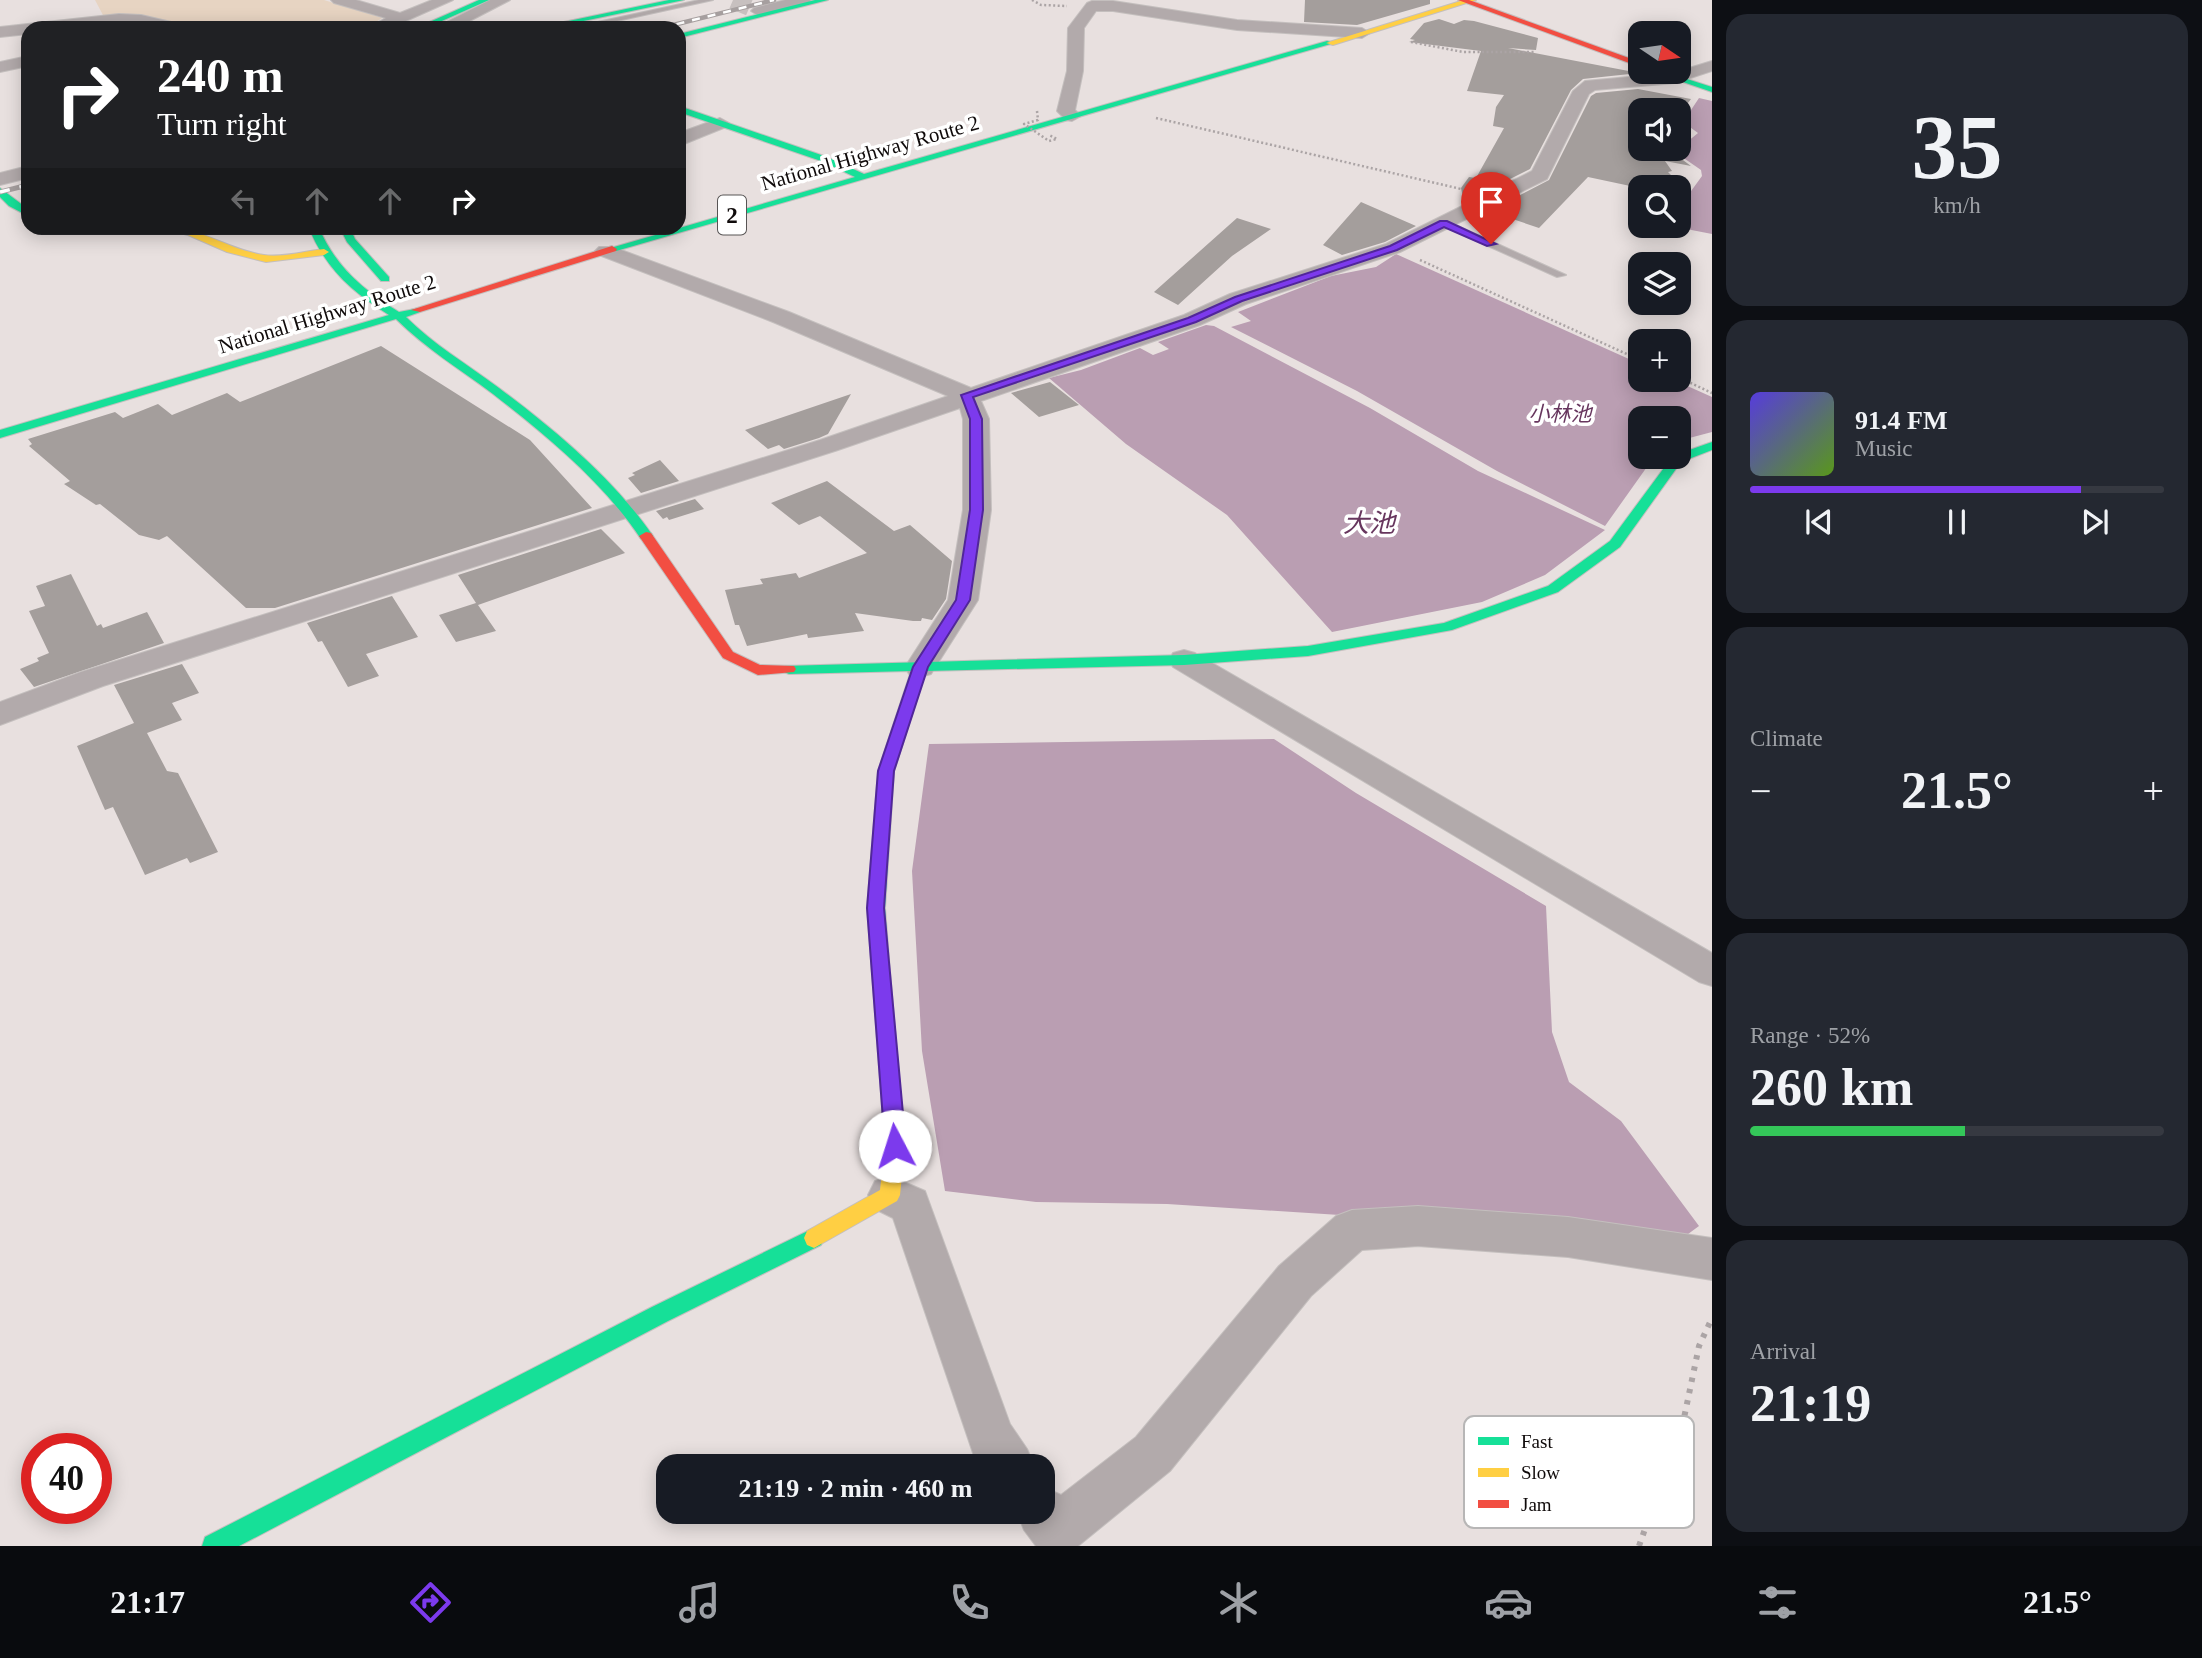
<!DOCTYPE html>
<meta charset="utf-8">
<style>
body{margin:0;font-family:"Times New Roman","Noto Sans JP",serif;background:#242831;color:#f1f3f6;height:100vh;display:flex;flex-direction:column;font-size:26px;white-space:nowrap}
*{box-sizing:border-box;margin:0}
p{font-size:23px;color:#9ea1a6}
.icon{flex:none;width:38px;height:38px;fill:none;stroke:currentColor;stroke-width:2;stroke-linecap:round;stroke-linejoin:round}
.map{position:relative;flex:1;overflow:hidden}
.sheet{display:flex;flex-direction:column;gap:14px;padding:14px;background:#0d0f14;width:490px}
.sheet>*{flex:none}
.banner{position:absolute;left:21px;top:21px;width:665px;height:214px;border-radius:21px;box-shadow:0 4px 18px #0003;background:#202124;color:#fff;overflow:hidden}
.needle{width:46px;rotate:103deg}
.buttons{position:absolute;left:1628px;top:21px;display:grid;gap:14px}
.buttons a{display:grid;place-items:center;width:63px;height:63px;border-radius:14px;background:#171b24;box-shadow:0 4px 18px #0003;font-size:35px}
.speed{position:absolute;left:21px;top:1433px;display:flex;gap:14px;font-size:35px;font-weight:700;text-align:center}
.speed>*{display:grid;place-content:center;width:91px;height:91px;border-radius:50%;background:#171b24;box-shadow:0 4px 18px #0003;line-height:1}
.speed .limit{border:10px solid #d22;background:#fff;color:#111}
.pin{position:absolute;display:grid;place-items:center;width:60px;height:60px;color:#fff;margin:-72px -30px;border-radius:50% 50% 50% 0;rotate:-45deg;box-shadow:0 0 7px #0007}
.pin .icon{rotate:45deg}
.me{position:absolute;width:77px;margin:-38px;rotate:355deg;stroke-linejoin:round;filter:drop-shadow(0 0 5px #0008)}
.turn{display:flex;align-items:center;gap:24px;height:147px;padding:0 21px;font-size:32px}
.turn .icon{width:91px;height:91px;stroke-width:2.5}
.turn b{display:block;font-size:49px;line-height:60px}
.lanes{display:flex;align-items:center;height:66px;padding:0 21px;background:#0003;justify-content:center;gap:35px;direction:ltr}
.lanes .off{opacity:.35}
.big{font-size:52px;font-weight:600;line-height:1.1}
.sheet .tile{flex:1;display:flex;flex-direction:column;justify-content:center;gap:10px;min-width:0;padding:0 24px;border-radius:21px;background:#242831}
.sheet .dial{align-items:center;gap:0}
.dial b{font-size:91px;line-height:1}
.song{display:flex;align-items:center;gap:21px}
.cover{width:84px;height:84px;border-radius:10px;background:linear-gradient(135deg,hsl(250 70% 55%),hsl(90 70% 35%))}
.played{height:7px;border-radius:4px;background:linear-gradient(90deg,#7c3aed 80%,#363941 80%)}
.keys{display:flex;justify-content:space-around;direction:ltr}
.heat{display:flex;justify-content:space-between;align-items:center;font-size:38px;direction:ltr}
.charge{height:10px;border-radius:5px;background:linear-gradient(90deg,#34c759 52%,#363941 0)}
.trip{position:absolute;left:656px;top:1454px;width:399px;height:70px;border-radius:21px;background:#171b24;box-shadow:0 4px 18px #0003;font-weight:600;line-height:70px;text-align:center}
.tabs{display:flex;height:112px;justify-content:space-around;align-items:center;background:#090b0e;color:#9ea1a6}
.tabs .icon{width:49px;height:49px}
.tabs .active{color:#7c3aed}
.tabs b{font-size:32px;color:#f1f3f6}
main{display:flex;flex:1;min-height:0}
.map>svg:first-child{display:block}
.green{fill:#e7d4c2}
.water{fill:#ba9eb2}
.building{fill:#a49e9c}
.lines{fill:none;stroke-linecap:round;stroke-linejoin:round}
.street-tunnel{stroke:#c7c0bf;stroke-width:18;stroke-dasharray:18 9;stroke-linecap:butt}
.lane-casing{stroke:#c4bfbe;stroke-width:2}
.street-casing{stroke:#c4bfbe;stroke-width:2}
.fast-casing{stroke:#c4bfbe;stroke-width:2}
.slow-casing{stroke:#c4bfbe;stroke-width:2}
.jam-casing{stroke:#c4bfbe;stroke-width:2}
.path-far1{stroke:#aba4a5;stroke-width:2.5;stroke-dasharray:2 2.5;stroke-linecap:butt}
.path{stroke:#aba4a5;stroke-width:6;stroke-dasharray:4.5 7;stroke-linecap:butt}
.lane{fill:#b2aaab;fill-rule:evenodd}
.street{fill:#b2aaab;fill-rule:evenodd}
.fast{fill:#16e098;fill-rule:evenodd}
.slow{fill:#ffcf43;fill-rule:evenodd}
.jam{fill:#f24e42;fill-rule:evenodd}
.rail-far1-casing{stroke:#a69f9f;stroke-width:4.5}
.rail-casing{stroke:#a69f9f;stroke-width:5}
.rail-far1{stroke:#fff;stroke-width:2.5;stroke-dasharray:8;stroke-linecap:butt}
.rail{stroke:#fff;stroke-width:3.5;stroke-dasharray:10;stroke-linecap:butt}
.path-bridge{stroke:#aba4a5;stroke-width:2.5;stroke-dasharray:2 2.5;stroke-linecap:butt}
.route{fill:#7c3aed;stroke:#51269a;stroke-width:2}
.labels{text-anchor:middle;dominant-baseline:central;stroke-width:7;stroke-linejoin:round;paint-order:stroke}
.far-street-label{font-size:21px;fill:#0f0a0a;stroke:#fff}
.far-water-label{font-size:21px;font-style:italic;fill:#67365e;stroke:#fff}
.shield{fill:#fff;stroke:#575454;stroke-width:2}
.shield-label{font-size:23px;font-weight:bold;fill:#0f0a0a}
.water-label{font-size:26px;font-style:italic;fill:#67365e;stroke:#fff}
.key{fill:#fff;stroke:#b7b6b6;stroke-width:2}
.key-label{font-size:19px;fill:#0f0a0a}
</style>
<main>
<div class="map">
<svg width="1712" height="1546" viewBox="0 0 1712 1546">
<rect width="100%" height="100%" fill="#e8e0df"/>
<path class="green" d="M95 0H324L382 18 367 28H204L137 15 104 17Z"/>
<path class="water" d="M1699 98 1712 101V234L1671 226H1678V209L1702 176 1701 170 1675 152 1698 133 1683 122Z
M1396 254 1640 364V380H1674L1712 397V432L1678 441V418H1640V457H1654L1605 526 1497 471 1357 391 1231 327 1251 321 1238 312 1331 276 1376 267Z
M1206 325 1214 326 1370 408 1478 471 1605 530 1545 575 1482 602 1332 632 1227 515 1126 444 1049 378 1081 370 1140 348 1153 355 1169 349 1158 342Z
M1274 739 1356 793 1546 906 1552 1032 1569 1082 1621 1121 1699 1226 1684 1237 1167 1204 1036 1202 945 1191 922 1051 912 871 929 744Z"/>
<path class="building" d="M1305 0H1430V4L1357 25 1304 22Z
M1439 19 1454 24 1464 20 1474 21 1538 38 1536 50 1508 48 1639 73 1583 79 1571 90 1530 169 1464 202 1461 188 1469 177 1476 178 1504 128 1493 126 1496 107 1504 95 1467 91 1481 51 1409 42 1415 40 1410 39 1424 23Z
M1638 89 1691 99 1678 116V110H1640V149H1668L1691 166 1665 161 1672 171 1668 172 1683 187H1635L1588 177 1539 228 1489 211 1549 180 1591 96 1596 93Z
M1361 202 1416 226 1385 242 1342 255 1323 245Z
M1237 218 1271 229 1232 256 1178 305 1154 292Z
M381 346 530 440 592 508 275 608H246L167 536 159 540 139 535 100 504 96 505 64 484 70 481 29 446 32 444 28 439 115 412 123 418 158 404 172 415 227 393 240 402Z
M1050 382 1079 405 1039 417 1011 393Z
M851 394 828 434 819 438 784 449 779 445 768 449 745 430Z
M660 460 679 481 641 493 628 478 635 475 632 473Z
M827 481 894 531 910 525 952 561 946 599 932 620 922 618 921 621H913L855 613 864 631 808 638 807 634 747 646 739 625H735L725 590 763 584 760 579 796 573 799 578 867 553 820 516 799 525 771 503Z
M695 499 704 509 669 520 667 517 663 519 656 511Z
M601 529 625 553 478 605 496 631 456 642 439 615 476 603 458 575Z
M71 574 97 626 101 624 103 628 147 612 164 643 34 687 20 669 39 661 37 658 49 653 29 611 45 606 36 586Z
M392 596 418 637 366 654 379 676 348 687 322 641 318 642 307 623Z
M182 664 199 693 172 703 182 720 147 733 167 771 178 773 218 852 190 863 187 858 145 875 113 807 105 810 77 746 134 723 114 685Z"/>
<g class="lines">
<path class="street-tunnel" d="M733 0 759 11"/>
<g class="lane-casing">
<path id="lane" d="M699 0H713L585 28H570Z
M1441 221H1447L1566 275 1557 277 1441 225Z"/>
</g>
<g class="street-casing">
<path id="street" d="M331 0H356L400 13 432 0H453L390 28H368L386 18 334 3Z
M490 0H510L456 28H435Z
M785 0H811L808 3 759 16 751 11 754 8Z
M1092 1H1113L1237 20 1362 28 1370 33 1362 38 1237 30 1113 11H1096L1084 28 1083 71 1075 110 1081 116 1072 121 1066 120 1057 111 1067 71 1068 28 1087 3Z
M119 14 141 15 184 25 186 28 119 24 79 28H28V34L0 37V27Z
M28 56V66L0 72V62Z
M1712 61V71L1675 83 1595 90 1589 94 1547 179 1400 252 1246 304 1200 325 981 401 989 419 991 510 978 600 931 674 920 677 909 674 905 667 948 600 963 510V419L960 408 838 450 103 686 0 725V702L81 672 820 440 948 396 773 322 599 255 595 251 599 247H613L789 312 971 388 1184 315 1230 294 1386 244 1532 171 1573 91 1585 81 1673 73Z
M720 118 729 123 726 127 679 146V133Z
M28 166V178L0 185V173Z
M1184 650 1195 653 1712 953V986L1699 982 1173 667 1169 660 1173 653Z
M890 1176 925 1191 1010 1424 1027 1449 1034 1466H981L974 1456 893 1218 875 1209 868 1195 875 1181Z
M1418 1206 1568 1217 1712 1238V1280L1568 1257 1418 1246 1362 1250 1311 1296 1170 1471 1078 1546H1036L1024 1530 1017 1512H1043V1487L1061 1495 1136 1437 1279 1266 1336 1216 1352 1210Z"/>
</g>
<g class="fast-casing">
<path id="fast" d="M479 0H489L426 28H416Z
M669 0H684L550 28H535Z
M815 0H828L679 38V34Z
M1327 41 1334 43 616 251 607 249 855 177 821 161 679 112V106L827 157 864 174Z
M1654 72H1665L1712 87V92Z
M0 188 28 209V216L9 206 0 197Z
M309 228H319C336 267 363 290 399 312L420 308V312L406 317C434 345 467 364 499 388 555 430 613 478 653 536L651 539H641C603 482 547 436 493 394 460 369 426 349 396 319L0 438V430L389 315C353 293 325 268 309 228Z
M340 228H350L355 239 389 277V281H381L347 242Z
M1712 442V450L1681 462 1620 547 1558 592 1452 630 1308 656 1184 665 926 671 894 771 885 908 889 960 886 965 880 967 874 965 871 960 867 908 878 771 911 671 789 674 784 672 782 669 784 666 1184 655 1308 646 1444 623 1548 586 1610 541 1672 457H1678V454Z
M814 1228 821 1231 824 1238 821 1245 668 1321 239 1546H202L205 1537 652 1307Z"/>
</g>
<g class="slow-casing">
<path id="slow" d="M1464 0H1476L1333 45 1326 43Z
M159 228C197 224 227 250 264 255 282 258 306 251 324 249L329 252 324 255 266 262 227 252 188 235Z
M880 953 886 955 889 960 905 1147 900 1195 897 1201 814 1248 807 1245 804 1238 807 1231 880 1190 885 1147 871 960 874 955Z"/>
</g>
<g class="jam-casing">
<path id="jam" d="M1458 0H1469L1640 62V67Z
M612 246 617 249 616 251 420 312 411 310Z
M646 532 651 533 733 652 760 665 794 666 796 669 794 672 758 675 723 658 639 536Z"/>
</g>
<path class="path-far1" d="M1032 0 1041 5 1067 6
M1411 42 1463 52H1534
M1156 118 1461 189
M1420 260 1640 360
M1678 377 1712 393"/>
<path class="path" d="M1639 1546 1684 1418 1699 1346 1712 1318"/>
<use href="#lane" class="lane"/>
<use href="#street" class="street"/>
<use href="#fast" class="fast"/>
<use href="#slow" class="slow"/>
<use href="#jam" class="jam"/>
<g class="rail-far1-casing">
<path id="rail-far1" d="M661 28 774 0"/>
</g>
<g class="rail-casing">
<path id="rail" d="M0 192 28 185"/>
</g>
<use href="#rail-far1" class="rail-far1"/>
<use href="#rail" class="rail"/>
<path class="path-bridge" d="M1037 111 1038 120 1024 124 1049 141 1057 139 1049 135"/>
</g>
<path class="route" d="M1440 221H1447L1496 244 1487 246 1444 227 1397 250 1242 301 1196 322 973 397 982 419 983 510 970 600 928 667 894 771 884 908 906 1146 903 1153 895 1155 888 1153 885 1146 867 908 878 771 913 667 956 600 970 510V419L961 395 1188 318 1235 297 1390 246Z"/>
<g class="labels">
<g class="far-street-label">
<text transform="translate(870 153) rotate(-16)">National Highway Route 2</text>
<text transform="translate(327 314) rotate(-17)">National Highway Route 2</text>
</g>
<g class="far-water-label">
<text x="1560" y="414">小林池</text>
</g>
<rect class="shield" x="718" y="195.5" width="28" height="39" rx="5"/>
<g class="shield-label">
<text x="732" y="215">2</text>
</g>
<g class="water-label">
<text x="1369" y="523">大池</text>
</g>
</g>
<rect x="1464" y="1416" width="230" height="112" rx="10" class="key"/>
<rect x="1478" y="1437" width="31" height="8" fill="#16e098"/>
<rect x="1478" y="1468" width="31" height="9" fill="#ffcf43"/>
<rect x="1478" y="1500" width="31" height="8" fill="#f24e42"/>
<g class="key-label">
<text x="1521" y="1448">Fast</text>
<text x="1521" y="1479">Slow</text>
<text x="1521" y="1511">Jam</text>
</g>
</svg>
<div class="buttons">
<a><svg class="needle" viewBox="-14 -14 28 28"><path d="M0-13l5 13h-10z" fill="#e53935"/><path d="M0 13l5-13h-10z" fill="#9ea1a6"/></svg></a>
<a><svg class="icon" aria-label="sound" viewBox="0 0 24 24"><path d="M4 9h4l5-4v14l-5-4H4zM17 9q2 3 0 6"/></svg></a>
<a><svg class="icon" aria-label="search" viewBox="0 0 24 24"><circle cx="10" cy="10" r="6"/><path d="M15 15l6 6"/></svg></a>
<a><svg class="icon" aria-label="layers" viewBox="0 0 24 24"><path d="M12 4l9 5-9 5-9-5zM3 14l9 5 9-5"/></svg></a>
<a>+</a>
<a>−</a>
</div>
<div class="speed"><div class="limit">40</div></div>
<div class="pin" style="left:1491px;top:244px;background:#d93025"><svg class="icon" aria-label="arrive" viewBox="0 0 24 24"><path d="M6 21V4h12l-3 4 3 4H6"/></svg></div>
<svg class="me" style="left:895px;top:1146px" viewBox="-20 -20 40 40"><circle r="19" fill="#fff"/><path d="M0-13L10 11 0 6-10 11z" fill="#7c3aed"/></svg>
<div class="trip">21:19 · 2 min · 460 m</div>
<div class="banner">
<div class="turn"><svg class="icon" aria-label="right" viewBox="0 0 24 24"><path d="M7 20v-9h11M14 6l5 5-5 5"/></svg><div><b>240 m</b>Turn right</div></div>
<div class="lanes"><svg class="icon off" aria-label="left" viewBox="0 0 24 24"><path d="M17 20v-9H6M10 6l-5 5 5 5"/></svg><svg class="icon off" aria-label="ahead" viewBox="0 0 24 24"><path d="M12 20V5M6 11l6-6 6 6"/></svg><svg class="icon off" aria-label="ahead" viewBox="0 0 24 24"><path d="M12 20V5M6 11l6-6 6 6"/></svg><svg class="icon" aria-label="right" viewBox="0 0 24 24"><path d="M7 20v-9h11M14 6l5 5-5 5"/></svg></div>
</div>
</div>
<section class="sheet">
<div class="tile dial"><b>35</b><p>km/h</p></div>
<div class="tile">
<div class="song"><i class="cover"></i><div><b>91.4 FM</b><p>Music</p></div></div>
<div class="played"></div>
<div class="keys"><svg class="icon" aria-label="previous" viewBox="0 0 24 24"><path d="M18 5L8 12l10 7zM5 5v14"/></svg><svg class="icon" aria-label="pause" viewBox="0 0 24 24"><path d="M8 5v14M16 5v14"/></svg><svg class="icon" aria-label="next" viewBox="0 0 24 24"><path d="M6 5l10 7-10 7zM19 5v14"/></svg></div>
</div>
<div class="tile"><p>Climate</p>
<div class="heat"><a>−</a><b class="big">21.5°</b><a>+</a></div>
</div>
<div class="tile"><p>Range · 52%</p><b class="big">260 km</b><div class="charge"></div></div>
<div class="tile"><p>Arrival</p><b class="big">21:19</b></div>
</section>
</main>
<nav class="tabs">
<b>21:17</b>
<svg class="icon active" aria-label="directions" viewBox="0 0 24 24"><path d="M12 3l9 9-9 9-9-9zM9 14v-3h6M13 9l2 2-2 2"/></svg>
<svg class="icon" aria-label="music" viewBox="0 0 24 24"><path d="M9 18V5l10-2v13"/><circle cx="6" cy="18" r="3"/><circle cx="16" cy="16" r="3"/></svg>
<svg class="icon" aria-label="phone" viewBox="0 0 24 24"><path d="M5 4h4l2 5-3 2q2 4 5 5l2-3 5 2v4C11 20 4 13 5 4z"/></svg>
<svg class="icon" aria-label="climate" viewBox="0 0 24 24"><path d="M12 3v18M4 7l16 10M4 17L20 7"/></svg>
<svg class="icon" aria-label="car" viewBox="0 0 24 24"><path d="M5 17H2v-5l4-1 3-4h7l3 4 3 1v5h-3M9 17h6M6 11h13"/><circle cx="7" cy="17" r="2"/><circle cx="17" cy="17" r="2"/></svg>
<svg class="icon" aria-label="filters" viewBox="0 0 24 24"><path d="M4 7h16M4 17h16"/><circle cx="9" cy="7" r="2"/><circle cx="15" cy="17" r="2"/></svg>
<b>21.5°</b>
</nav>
